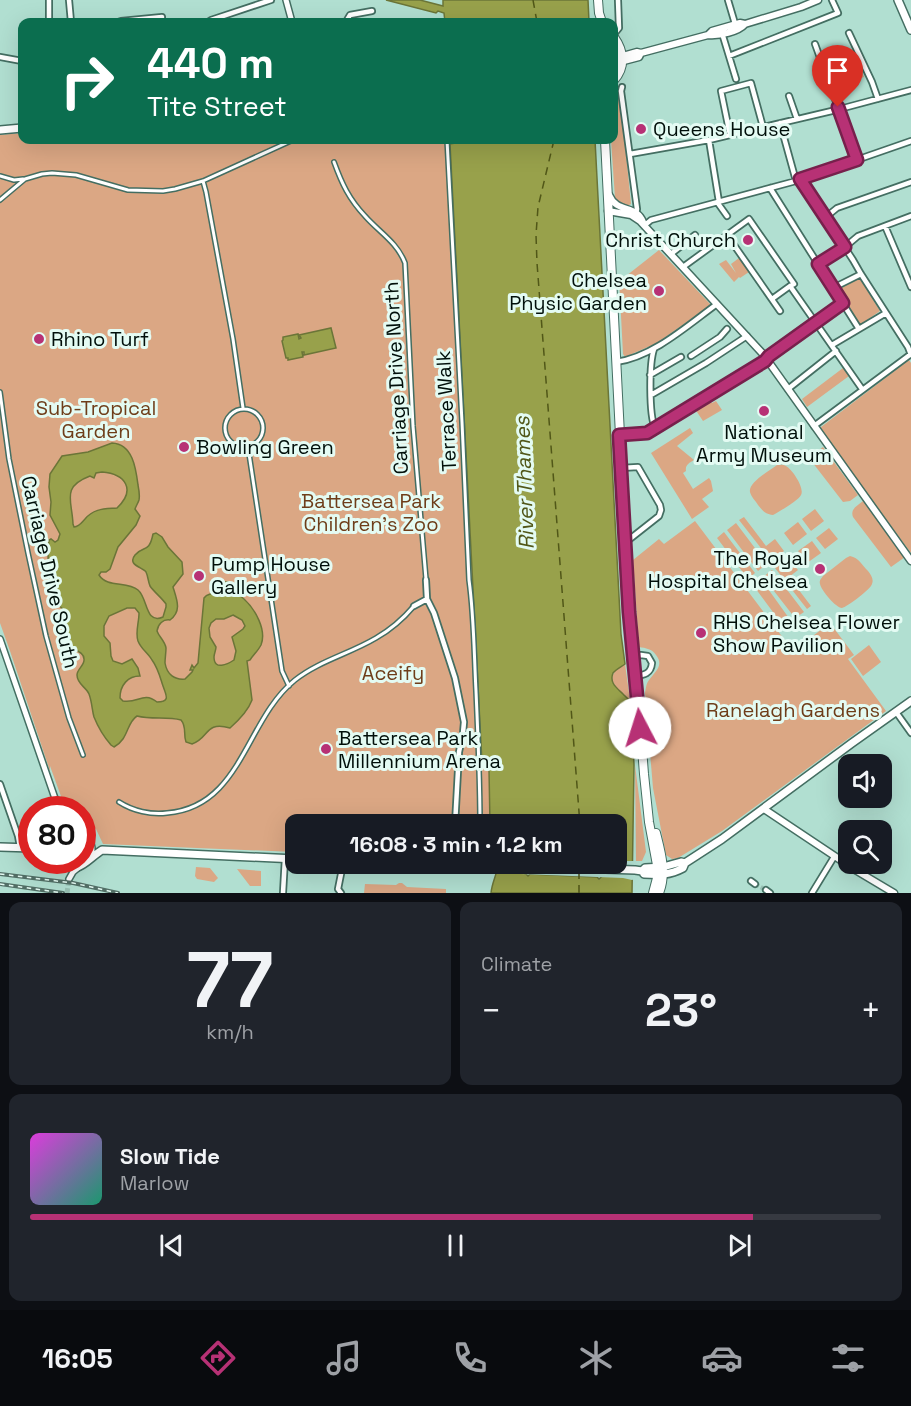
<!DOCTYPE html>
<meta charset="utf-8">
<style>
body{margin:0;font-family:"Space Grotesk",sans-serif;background:#20242c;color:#f1f3f6;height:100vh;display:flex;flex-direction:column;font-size:22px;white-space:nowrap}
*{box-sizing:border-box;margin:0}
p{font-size:20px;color:#9ea1a6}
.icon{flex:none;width:33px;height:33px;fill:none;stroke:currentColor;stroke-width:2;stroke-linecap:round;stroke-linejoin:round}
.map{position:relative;height:893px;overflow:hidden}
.details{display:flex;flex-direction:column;gap:9px;padding:9px;background:#0d0f14;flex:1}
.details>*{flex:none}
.hud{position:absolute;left:18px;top:18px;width:600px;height:126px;border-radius:12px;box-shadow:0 6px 24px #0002;background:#0b6e4f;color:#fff;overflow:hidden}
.controls{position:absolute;left:838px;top:754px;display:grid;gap:12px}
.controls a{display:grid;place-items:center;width:54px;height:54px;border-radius:12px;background:#171b24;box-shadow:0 6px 24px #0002;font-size:30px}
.speed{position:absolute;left:18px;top:796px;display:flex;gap:12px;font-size:30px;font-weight:700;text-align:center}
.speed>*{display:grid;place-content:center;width:78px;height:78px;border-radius:50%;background:#171b24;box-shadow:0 6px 24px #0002;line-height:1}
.speed .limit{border:9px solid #d22;background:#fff;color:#111}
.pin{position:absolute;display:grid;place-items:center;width:51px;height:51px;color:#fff;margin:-62px -26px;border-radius:50% 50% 50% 0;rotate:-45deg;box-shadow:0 0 6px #0007}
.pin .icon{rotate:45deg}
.me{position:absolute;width:66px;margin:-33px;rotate:355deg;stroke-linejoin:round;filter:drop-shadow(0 0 4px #0008)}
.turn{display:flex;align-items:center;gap:21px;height:126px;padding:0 30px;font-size:27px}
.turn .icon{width:78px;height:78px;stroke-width:2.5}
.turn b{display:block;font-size:42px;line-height:51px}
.big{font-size:45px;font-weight:600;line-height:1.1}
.details .widget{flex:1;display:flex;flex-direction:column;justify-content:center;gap:9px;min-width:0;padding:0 21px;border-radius:12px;background:#20242c}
.details .dial{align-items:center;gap:0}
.dial b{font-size:78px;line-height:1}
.song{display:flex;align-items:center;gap:18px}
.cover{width:72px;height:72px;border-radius:9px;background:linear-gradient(135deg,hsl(300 70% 55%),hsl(160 70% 35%))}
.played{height:6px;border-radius:3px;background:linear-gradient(90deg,#b73175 85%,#363941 85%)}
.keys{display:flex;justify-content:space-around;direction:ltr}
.heat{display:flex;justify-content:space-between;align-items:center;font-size:33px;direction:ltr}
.details .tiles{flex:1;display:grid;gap:9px;grid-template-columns:1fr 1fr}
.widget:last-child{grid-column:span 2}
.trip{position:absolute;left:285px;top:814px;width:342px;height:60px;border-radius:12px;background:#171b24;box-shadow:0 6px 24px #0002;font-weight:600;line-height:60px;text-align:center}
.menu{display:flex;height:96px;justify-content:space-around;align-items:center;background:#090b0e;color:#9ea1a6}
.menu .icon{width:42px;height:42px}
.menu .active{color:#b73175}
.menu b{font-size:27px;color:#f1f3f6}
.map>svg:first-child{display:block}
.green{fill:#dba784}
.water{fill:#98a14b;stroke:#6b7538;stroke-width:1.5;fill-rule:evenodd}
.pier{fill:#b1dfd1}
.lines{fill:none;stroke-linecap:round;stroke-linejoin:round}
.ferry{stroke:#515718;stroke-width:1.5;stroke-dasharray:8 6;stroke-linecap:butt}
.minor-tunnel{stroke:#97c0b3;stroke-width:4.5;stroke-dasharray:4.5 2;stroke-linecap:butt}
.tertiary-tunnel{stroke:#97c0b3;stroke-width:5;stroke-dasharray:5 2.5;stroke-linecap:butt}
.pedestrian-casing{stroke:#446e62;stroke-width:6}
.minor-casing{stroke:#446e62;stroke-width:8}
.tertiary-casing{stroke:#446e62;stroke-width:8}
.secondary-casing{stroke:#446e62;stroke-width:9}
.primary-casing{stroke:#446e62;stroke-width:10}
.trunk-casing{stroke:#446e62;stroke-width:10}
.pedestrian{stroke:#fff;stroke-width:3}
.minor{stroke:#fff;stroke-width:4.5}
.tertiary{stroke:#fff;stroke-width:5}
.secondary{stroke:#fff;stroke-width:6}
.primary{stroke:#fff;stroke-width:7}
.trunk{stroke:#fff;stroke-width:8}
.rail-casing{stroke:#526f66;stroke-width:4}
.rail{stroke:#e4fbf3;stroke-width:1.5;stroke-dasharray:4.5;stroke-linecap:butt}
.route-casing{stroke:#77204c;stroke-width:15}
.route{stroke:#b73175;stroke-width:10}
.poi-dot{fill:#b73175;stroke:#e4fbf3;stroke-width:2}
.labels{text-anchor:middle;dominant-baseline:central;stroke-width:6;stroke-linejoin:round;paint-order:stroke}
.poi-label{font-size:20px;fill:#010f0a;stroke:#e4fbf3;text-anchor:start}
.street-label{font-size:20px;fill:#010f0a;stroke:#e4fbf3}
.park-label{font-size:20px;fill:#6e3d19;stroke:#e4fbf3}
.water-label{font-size:21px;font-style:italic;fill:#515718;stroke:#e4fbf3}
</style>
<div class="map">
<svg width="911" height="893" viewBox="0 0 911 893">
<rect width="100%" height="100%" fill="#b1dfd1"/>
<path class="green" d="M856 59 864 77 850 82 844 63Z
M618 93 620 94 631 204 627 206 618 201 615 198 611 140H614V98L616 94Z
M22 133V140H461V142L450 144 451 184 482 763 489 769 490 825H296L295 852 103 844 96 829 83 820 82 810H66L50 766V771L10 651 0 623V135Z
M659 250 711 305 657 343 625 357 623 354 619 277 626 276Z
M739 258 749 272 740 278 739 277 734 282 719 264 726 260 736 273 731 264Z
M859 277 880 311 860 325 838 290Z
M909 360 911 363V553L819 430 821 427Z
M843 368 849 376 807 407 802 399Z
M709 400 712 403 716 401 722 410 703 421 695 409Z
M690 428 693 433 677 446 694 460C689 463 685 465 686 471L683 473 693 489 709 478 711 481 713 491 702 499 709 507 692 519 651 453Z
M823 447 858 495 850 501 843 502 809 458Z
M777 465C780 465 783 464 786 466 792 469 805 488 801 495 798 501 780 511 773 515 765 514 763 511 758 505 756 501 751 497 750 492 748 483 769 471 777 465Z
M863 501 905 557 891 567 853 517C850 509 857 506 863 501Z
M815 509 824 521 811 531 802 519Z
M744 517 766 546 775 539 784 551 771 561 739 520Z
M695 521 793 651 830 623 854 655 848 659 886 711 722 831 678 858 672 859 666 855 653 788 645 693C646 688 646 684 649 680 656 671 664 665 656 655 652 649 646 648 639 647L633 560 659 539 664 544Z
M798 522 807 534 793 545 784 533Z
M736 523 767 564 758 571 727 530Z
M829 528 838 539 825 549 816 538Z
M724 532 755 573 748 579 717 538Z
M812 541 821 553 807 563 798 551Z
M850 556C859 558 862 565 868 571 871 575 874 579 872 584 871 589 847 607 842 608 836 608 821 590 820 584 819 580 821 579 823 576L846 558Z
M788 558 798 570 789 577 811 606 807 609 775 568Z
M772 570 804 612 795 618 763 577Z
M761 579 791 621 784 627 753 585Z
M869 645 881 662 863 676 851 659Z
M625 664 630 700 618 691 613 682 612 677 615 671Z
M635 765 646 852 642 861H636Z
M196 867 210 868 218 878 214 882 197 879 195 876Z
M237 869 261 871V886H250Z
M399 883H402L407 887 446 889V893H364L365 884 396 885Z"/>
<path class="water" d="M386 0H420L443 6V0H588L589 22H445L444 13 438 11 436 13Z
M461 140H595L621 634 625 664C621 667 616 669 613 673 609 683 617 688 623 694 625 696 627 699 630 700L631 707 634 765 632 893H491C492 882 497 875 498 864L526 874 528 876 530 874 597 877 599 879 616 864V825H490L489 769 482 763 450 144 460 142Z
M331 328 336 348 304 355V352H302L303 357 288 360V358H286L282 341 283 340V337L298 334 299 339 301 338 299 335Z
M112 443C133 444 136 469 138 485 139 490 140 495 139 500 138 503 136 506 135 509L140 516 136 525 118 547 110 569 106 572H101L99 575C107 588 127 581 138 590 148 598 145 625 163 617L166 607V604C161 597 154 592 150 586 148 581 148 576 146 572 142 567 127 565 135 555 143 545 149 554 153 534L156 533 162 537 168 547 182 562 183 574 173 587C177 600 182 611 170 620 163 619 158 624 157 631 159 637 165 641 166 648 166 653 165 658 165 663 167 675 175 680 185 679L192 672 193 670H190L192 665 194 668 198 663 204 598C207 594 209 595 213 593 217 591 219 585 223 582H228C232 591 237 593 244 599 255 609 267 630 261 645 258 651 253 655 250 660L247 661 252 700C248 711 239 720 230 728 204 721 210 738 192 744L186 742C183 734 187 727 181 720 167 716 152 720 137 716 126 723 129 739 114 747L111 745C104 737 98 727 94 717 92 710 92 702 89 694 86 687 77 684 77 675 77 669 85 665 84 659 84 649 65 650 63 637 61 628 68 623 68 615 65 611 61 608 58 604 48 591 47 556 49 540L51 539 55 542 58 540 60 534 50 515 51 502 49 487 50 474 62 456 88 452ZM102 472C126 474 136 490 117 508 105 509 94 508 85 519 81 523 80 526 74 527L73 524C72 500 61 487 90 476L94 478 96 473ZM127 608H135L139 613C139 623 135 632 138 641 141 649 148 653 152 660 158 668 160 677 163 686 166 695 171 702 157 702 143 691 138 704 123 701L120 698C120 685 128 676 140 676L138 668 132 659 122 664 113 661 111 656 110 643 104 636V626L109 616ZM233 615 242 620 245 626 243 629 232 637 236 651 234 660C228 664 214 671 214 657 214 654 216 650 216 647L210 637 209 628 211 623 216 619H224Z"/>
<path class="pier" d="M617 861H636L635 879 632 880 623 878 494 873 495 864H616Z"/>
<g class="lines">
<path class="ferry" d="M533 0 537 22
M554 140 538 207 536 235 537 263 580 825
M579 893V870"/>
<path class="minor-tunnel" d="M755 884 766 890"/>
<path class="tertiary-tunnel" d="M67 893 69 879"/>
<g class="pedestrian-casing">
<path id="pedestrian" d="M447 140 462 422 469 580C474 616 474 654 476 691 478 736 480 780 480 825
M334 162C342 184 349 199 365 216 379 232 397 242 405 263L413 426 426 579
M0 176 14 180 23 179
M203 181 206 192 233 339 243 408
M0 200 25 179 42 174 52 173 76 175 128 190 163 191 175 189 203 181 293 140
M0 392 9 459 28 553 46 636 69 718 83 755
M225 428a19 19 0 1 1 38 0a19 19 0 1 1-38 0Z
M248 447 282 671 289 686
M119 802C133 811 151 815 167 813 242 807 245 720 295 680 319 661 349 654 376 638 390 630 403 619 414 606"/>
</g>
<g class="minor-casing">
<path id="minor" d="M49 0V22
M69 0 71 22
M728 0 736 27
M118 22 121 21 162 17
M208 22 211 20 271 0
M343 22 347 20 350 15 372 11
M722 33 736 79
M849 33 872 82 878 99
M614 34 619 28 618 0
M815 44 857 160
M729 56 838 13 832 0
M0 57 22 61
M622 87 621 91 637 209 636 214
M789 96 797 119
M780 123 796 181
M730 135 721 91 751 83 763 127
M709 140 719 202
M630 154 709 140 836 110 911 90
M800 179 853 260 861 274 908 347 911 355
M770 188 859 329
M717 202 727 216
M826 217 837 208 911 182
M645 225 651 220 796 181 911 141
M885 226 911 287
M727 235 780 311
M671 254 695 235
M818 264 845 247 858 236 911 216
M683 267 749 219 794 284 790 286 862 389
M833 288 861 274
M772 299 790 286
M832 345 886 313
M654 349C649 364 649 415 655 428
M691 356 720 337 727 329
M616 362C653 357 688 325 717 304
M650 375 681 357
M788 389 836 351
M651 395 706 363 747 336
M814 426 911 354
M619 435 647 433 765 361 769 356 843 303
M621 468 638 467 660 505 661 510 659 516 626 542
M426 580 427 599 434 613 455 678 464 722 463 733 459 752 455 825
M414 606 427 599
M633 656 641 655 648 656 652 663C651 674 644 675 635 676
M896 712 911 733
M0 784 18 836 20 847
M751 881 755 884
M766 890 770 893
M283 893 285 858
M341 893 338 889 343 864
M812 893 834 857"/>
</g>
<g class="tertiary-casing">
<path id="tertiary" d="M286 0 292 22
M0 639 59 810
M69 879 73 872 79 867"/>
</g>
<g class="secondary-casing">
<path id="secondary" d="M708 35C719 36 738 32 745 24L801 7 818 0
M623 56 637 52 641 53 708 35 712 31 740 23 745 24
M620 62 639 57 641 53
M609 195C617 214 636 204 643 222
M608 211 631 215 640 221 763 354 911 561
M764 809 857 871 894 893"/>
</g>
<g class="primary-casing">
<path id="primary" d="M898 0 911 30
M0 130 22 128
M82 834C91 840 93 849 89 859
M0 847 32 848
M59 861C77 878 87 859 102 850L296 859
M457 864 635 870 642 871 644 874C659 875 670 875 683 868L685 863 722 839 852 743 911 701
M642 871 645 868 663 867 681 862 685 863"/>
</g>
<g class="trunk-casing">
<path id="trunk" d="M598 0 599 13 602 22
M614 37C624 51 626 67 614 80
M614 48 615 62 614 75
M605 140 629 612 639 709 644 774 649 822 657 865V878L653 893
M656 833C661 853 667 873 659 893"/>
</g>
<use href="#pedestrian" class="pedestrian"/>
<use href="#minor" class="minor"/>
<use href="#tertiary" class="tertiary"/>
<use href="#secondary" class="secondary"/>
<use href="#primary" class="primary"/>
<use href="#trunk" class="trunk"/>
<g class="rail-casing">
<path id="rail" d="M0 874 73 883 118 893
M0 884 63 893"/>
</g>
<use href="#rail" class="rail"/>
</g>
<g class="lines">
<g class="route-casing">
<path id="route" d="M640 728 629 612 619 435 647 433 765 361 769 356 843 303 818 264 845 247 800 179 857 160 838 107"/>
</g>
<use href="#route" class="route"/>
</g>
<g class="poi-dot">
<circle cx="641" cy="129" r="6"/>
<circle cx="748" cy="240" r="6"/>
<circle cx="659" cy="291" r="6"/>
<circle cx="39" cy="339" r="6"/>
<circle cx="764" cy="411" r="6"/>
<circle cx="184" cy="447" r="6"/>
<circle cx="820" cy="569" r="6"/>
<circle cx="199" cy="576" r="6"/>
<circle cx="701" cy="633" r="6"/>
<circle cx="326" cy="749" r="6"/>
</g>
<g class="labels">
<g class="poi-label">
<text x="653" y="129">Queens House</text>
<text x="736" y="240" text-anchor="end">Christ Church</text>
<text x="647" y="280" text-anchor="end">Chelsea<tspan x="647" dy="23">Physic Garden</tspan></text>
<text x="51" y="339">Rhino Turf</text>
<text x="764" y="432" text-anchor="middle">National<tspan x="764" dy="23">Army Museum</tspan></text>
<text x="196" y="447">Bowling Green</text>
<text x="808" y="558" text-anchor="end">The Royal<tspan x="808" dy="23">Hospital Chelsea</tspan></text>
<text x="211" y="564">Pump House<tspan x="211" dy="23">Gallery</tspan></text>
<text x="713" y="622">RHS Chelsea Flower<tspan x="713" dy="23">Show Pavilion</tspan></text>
<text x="338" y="738">Battersea Park<tspan x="338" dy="23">Millennium Arena</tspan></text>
</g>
<g class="street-label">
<text transform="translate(396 378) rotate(-93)">Carriage Drive North</text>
<text transform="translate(446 411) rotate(-93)">Terrace Walk</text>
<text transform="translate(50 572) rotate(77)">Carriage Drive South</text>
</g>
<g class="park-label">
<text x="96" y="408">Sub-Tropical<tspan x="96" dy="23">Garden</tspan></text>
<text x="371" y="501">Battersea Park<tspan x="371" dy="23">Children's Zoo</tspan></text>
<text x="393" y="673">Aceify</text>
<text x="793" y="710">Ranelagh Gardens</text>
</g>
<g class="water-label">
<text transform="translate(524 483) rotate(-92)">River Thames</text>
</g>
</g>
</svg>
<div class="controls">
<a><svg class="icon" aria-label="sound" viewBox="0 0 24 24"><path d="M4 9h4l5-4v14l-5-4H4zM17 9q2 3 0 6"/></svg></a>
<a><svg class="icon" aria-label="search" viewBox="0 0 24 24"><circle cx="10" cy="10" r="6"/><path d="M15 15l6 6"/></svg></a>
</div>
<div class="speed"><div class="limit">80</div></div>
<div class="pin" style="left:838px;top:107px;background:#d93025"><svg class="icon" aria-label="arrive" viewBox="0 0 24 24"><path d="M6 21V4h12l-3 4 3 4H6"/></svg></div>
<svg class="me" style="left:640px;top:728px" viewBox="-20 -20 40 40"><circle r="19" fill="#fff"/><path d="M0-13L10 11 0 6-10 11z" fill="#b73175"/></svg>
<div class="trip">16:08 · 3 min · 1.2 km</div>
<div class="hud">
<div class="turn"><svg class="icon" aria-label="right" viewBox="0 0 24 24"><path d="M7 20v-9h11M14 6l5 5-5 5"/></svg><div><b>440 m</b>Tite Street</div></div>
</div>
</div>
<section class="details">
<div class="tiles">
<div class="widget dial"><b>77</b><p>km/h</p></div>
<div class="widget"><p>Climate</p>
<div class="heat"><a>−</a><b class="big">23°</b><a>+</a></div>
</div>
<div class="widget">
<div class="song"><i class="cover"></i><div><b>Slow Tide</b><p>Marlow</p></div></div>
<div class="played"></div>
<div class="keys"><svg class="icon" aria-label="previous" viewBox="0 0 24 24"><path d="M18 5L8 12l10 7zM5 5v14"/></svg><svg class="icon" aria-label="pause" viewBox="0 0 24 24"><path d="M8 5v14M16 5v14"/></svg><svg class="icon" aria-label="next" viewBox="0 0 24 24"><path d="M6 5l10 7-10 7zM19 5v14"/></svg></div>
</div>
</div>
</section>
<nav class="menu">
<b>16:05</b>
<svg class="icon active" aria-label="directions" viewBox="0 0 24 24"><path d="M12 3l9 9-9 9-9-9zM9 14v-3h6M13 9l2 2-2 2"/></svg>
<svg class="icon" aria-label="music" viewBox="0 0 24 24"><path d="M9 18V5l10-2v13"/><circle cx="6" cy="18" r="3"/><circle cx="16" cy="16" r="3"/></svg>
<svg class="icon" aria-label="phone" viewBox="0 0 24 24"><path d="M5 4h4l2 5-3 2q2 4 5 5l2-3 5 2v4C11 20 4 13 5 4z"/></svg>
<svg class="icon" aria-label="climate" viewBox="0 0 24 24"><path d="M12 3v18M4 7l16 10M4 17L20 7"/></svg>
<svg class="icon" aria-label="car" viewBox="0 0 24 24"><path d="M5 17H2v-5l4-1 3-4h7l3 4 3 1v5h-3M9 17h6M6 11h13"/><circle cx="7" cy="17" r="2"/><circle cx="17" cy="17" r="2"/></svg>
<svg class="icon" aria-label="filters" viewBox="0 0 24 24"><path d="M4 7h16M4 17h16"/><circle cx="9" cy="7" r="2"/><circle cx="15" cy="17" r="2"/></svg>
</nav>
